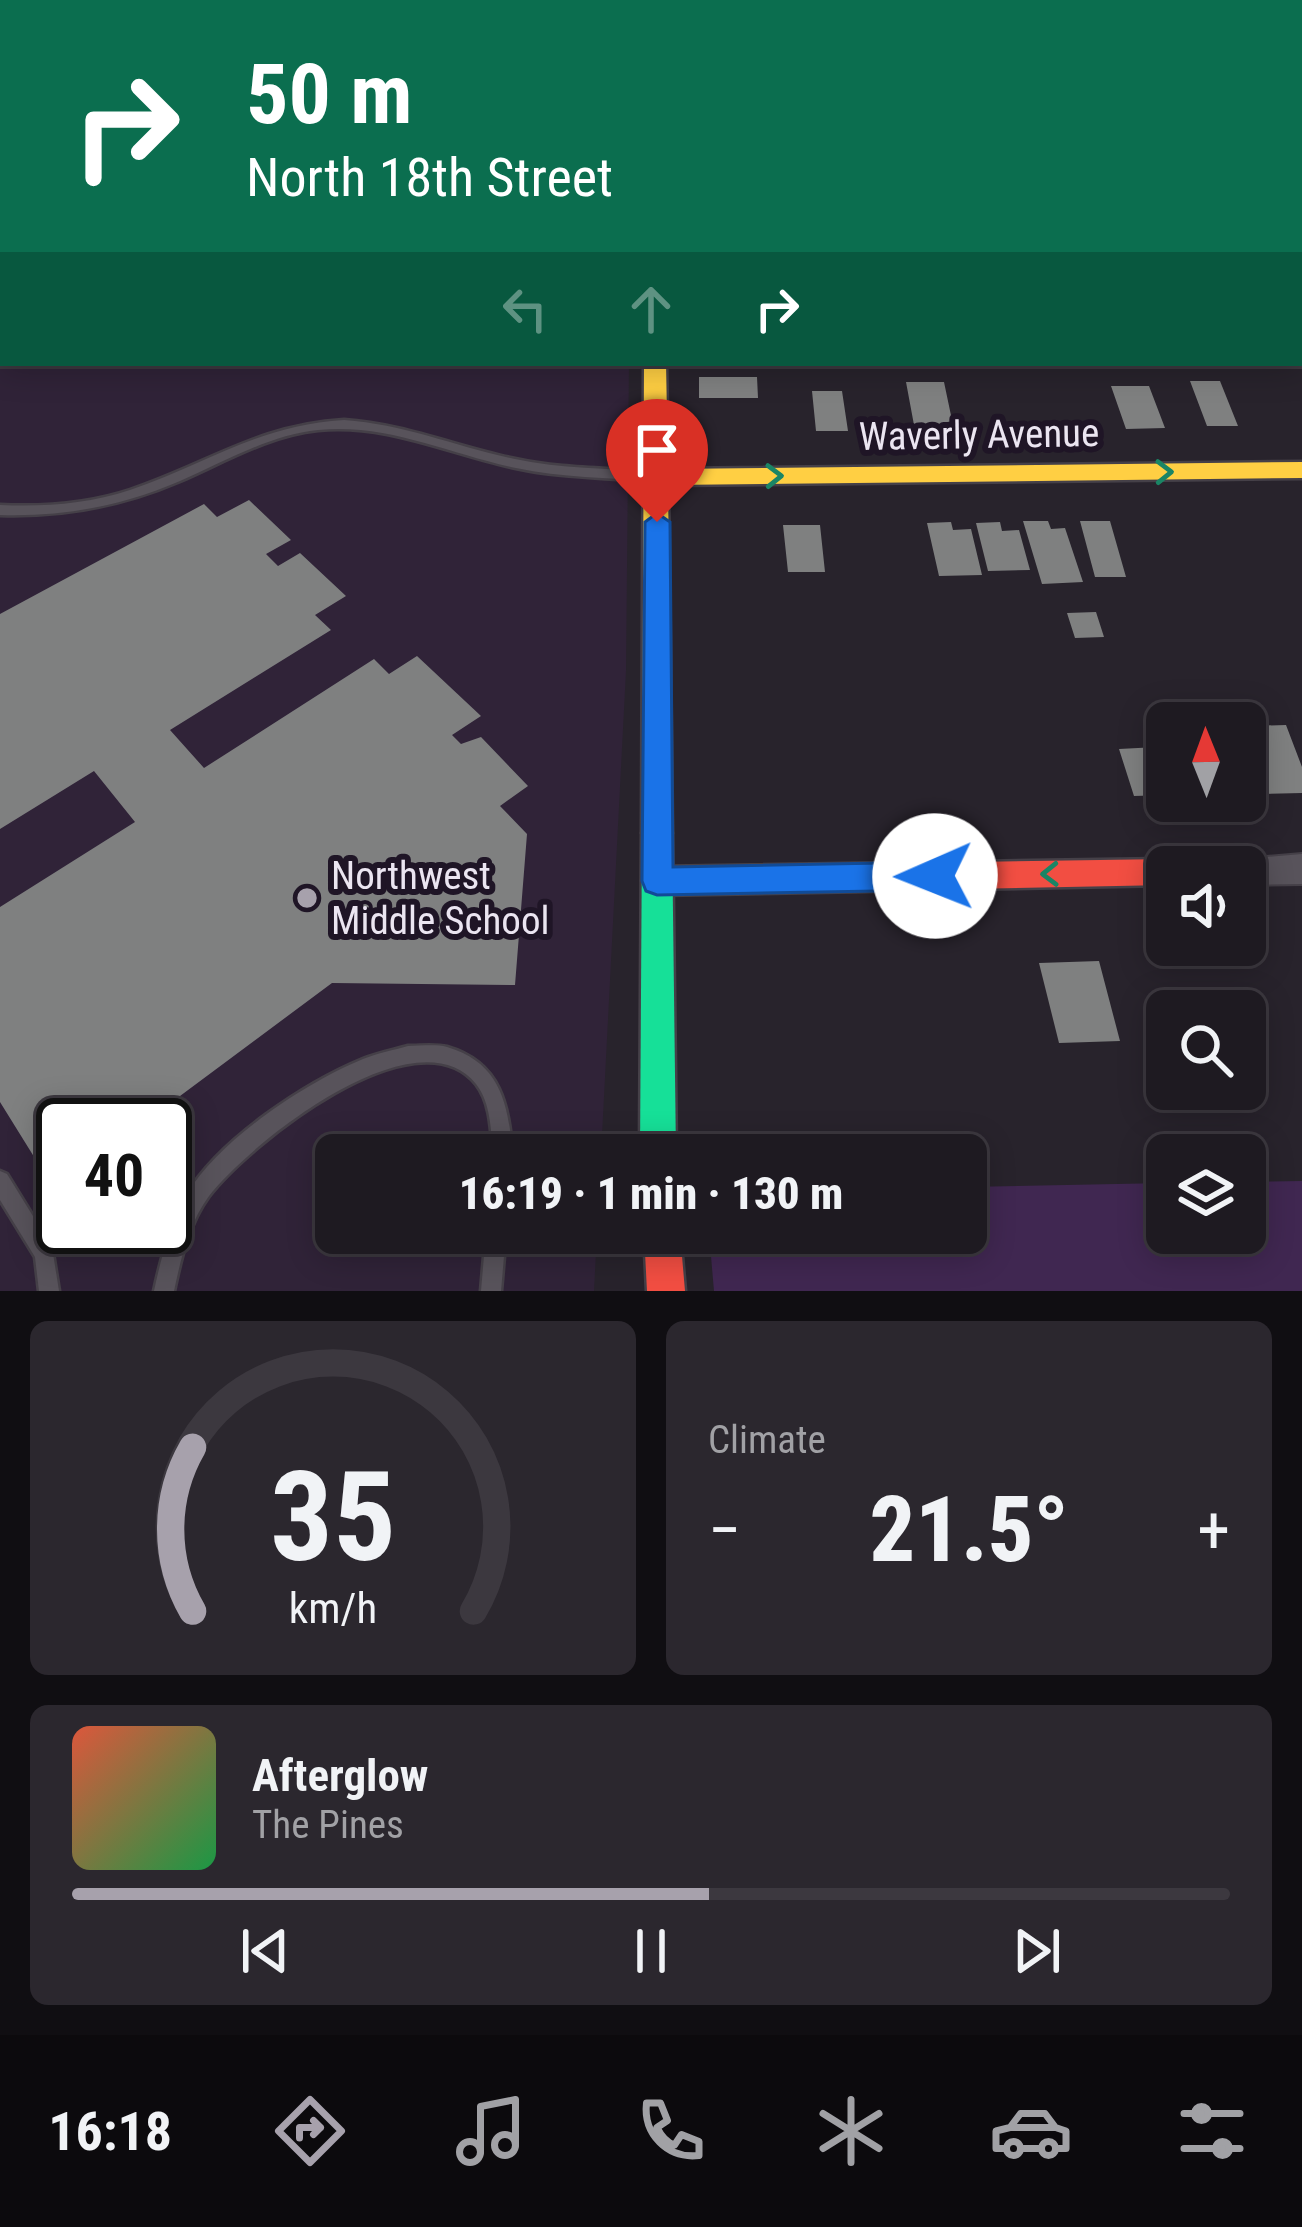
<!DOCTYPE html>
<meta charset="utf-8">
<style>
body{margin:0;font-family:"Roboto Condensed",sans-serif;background:#2b272e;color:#f1f3f6;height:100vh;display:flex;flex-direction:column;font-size:45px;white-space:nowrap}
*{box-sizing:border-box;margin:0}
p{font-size:39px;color:#a1a1a5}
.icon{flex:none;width:66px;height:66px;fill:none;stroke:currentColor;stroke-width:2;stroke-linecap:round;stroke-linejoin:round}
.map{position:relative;height:1291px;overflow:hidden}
.panel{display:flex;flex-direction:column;gap:30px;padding:30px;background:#100e12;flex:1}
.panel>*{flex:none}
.top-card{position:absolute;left:0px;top:0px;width:1302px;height:366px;box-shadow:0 6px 30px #0003,0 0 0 3px #3c383f;background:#0b6e4f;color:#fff;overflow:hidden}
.needle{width:78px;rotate:359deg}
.controls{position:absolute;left:1146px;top:702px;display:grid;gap:24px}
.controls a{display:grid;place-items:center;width:120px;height:120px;border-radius:18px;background:#1e1a21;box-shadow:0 6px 30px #0003,0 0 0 3px #3c383f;font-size:60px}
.speed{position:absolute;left:36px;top:1098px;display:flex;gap:24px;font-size:60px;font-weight:700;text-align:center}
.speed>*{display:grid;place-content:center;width:156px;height:156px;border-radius:50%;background:#1e1a21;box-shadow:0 6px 30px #0003,0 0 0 3px #3c383f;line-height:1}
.speed .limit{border:6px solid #111;border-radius:18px;background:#fff;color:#111}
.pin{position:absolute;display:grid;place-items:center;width:102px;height:102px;color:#fff;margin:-123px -51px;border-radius:50% 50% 50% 0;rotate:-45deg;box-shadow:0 0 12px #0007}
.pin .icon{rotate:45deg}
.me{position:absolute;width:132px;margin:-66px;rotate:269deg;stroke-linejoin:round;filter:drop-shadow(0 0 9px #0008)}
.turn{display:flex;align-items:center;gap:42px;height:252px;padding:0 48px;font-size:54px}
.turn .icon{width:156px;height:156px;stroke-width:2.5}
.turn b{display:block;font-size:84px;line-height:102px}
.lanes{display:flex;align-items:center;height:114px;padding:0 48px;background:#0003;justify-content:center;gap:60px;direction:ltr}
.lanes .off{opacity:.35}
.big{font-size:90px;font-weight:800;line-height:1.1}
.panel .tile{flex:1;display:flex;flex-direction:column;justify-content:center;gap:18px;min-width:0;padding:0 42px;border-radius:18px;background:#2b272e}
.panel .dial{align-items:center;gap:0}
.dial svg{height:312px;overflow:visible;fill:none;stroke:#3c383f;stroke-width:7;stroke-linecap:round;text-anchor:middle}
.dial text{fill:#f1f3f6;stroke:none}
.song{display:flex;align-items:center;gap:36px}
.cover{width:144px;height:144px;border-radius:18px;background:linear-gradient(135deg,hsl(10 70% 55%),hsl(140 70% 35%))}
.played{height:12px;border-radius:6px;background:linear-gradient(90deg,#a7a1ac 55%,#3c383f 55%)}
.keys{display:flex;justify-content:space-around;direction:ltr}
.heat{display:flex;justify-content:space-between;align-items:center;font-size:66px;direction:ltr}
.panel .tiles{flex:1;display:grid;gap:30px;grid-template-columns:1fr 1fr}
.tile:last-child{grid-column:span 2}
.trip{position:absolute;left:315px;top:1134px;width:672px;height:120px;border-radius:18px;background:#1e1a21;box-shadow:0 6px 30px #0003,0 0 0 3px #3c383f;font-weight:800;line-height:120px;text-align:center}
.menu{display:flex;height:192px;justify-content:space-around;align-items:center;background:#0c0a0d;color:#a1a1a5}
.menu .icon{width:84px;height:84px}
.menu .on{color:#a7a1ac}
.menu b{font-size:54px;color:#f1f3f6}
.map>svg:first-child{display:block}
.built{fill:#302338;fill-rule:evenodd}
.green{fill:#402751}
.building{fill:#7f8080}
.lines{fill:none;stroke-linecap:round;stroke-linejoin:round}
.lane-casing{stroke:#454048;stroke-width:5}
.street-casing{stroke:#454048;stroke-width:4}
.fast-casing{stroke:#454048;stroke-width:5}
.slow-casing{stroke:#454048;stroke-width:5}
.jam-casing{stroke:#454048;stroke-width:5}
.lane{fill:#58535b;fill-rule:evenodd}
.street{fill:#58535b;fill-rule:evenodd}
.fast{fill:#16e098;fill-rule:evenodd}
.slow{fill:#ffcf43;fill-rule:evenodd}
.jam{fill:#f24e42;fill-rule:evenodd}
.oneway{stroke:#1a8565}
.route{fill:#1a73e8;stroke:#114b97;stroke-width:3}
.poi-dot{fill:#a7a1ac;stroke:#1f1526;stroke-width:4.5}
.labels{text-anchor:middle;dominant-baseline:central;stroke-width:12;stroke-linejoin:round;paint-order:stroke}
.street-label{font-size:39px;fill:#ebe5f1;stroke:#1f1526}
.poi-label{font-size:39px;fill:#ebe5f1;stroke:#1f1526;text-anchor:start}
</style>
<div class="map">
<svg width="1302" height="1291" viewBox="0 0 1302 1291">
<rect width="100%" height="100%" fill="#28232c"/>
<path class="built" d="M0 141 3 363H629L626 671 601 1155H336V1233H597L594 1291H0ZM63 1125H165V1227H63Z"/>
<path class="green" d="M1302 1181V1291H714L709 1233H966V1187L1167 1183V1233H1245V1182Z"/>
<path class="building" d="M699 377H757L758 398H699Z
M1190 381H1220L1238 426H1207Z
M906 382H944L953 425H914Z
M1111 386H1149L1165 428 1126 429Z
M812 391H842L848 431H816Z
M249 500 291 540 266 554 278 566 300 553 346 596 315 615 331 630 170 730 204 768 374 659 389 674 417 656 481 716 452 735 461 744 481 737 528 786 500 806 527 834 515 985 332 983 141 1125H63V1182L54 1189 0 1102V907L135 822 94 771 0 829V614L204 504 217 517Z
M1023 521H1048L1051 529 1065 528 1083 582 1042 584Z
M1080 521H1110L1126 577H1095Z
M951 522 953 530 971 529 982 575 939 576 927 523Z
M1000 522 1002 531 1019 530 1030 570 988 571 976 523Z
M783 525H820L825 572H788Z
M1096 612 1104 637 1075 638 1067 613Z
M1286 725 1302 767V793L1263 794 1245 745V726Z
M1157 747 1167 778V795L1134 796 1119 749Z
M1099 961 1120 1041 1059 1043 1039 963Z"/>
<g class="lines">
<g class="lane-casing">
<path id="lane" d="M1299 114H1302V120H1299Z
M344 420C404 424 457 447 515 459 561 469 608 468 654 472L661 477 654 482C608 477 562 478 516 468 449 454 388 423 318 430 269 435 224 462 180 481 122 506 63 517 0 515V505C44 507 88 504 130 490 208 464 258 425 344 420Z
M408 1046C421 1046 436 1044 447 1047 502 1063 508 1106 513 1155H493C491 1131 491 1103 476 1084 416 1010 248 1145 209 1196 189 1223 181 1258 174 1291H154C161 1258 170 1224 187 1194 220 1139 305 1083 363 1059 378 1053 394 1050 408 1046Z
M0 1171 7 1174 52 1247 59 1291H39L35 1257 0 1200Z
M486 1233H506L501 1291H481Z"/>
</g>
<g class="street-casing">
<path id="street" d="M645 0H663L664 3H646Z
M903 0H921L922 3H904Z
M1145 0H1163L1165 3H1147Z
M3 7V24L0 25V8Z
M1299 26H1302V38H1299Z
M0 106 3 107V121L0 120Z
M1302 206V220L1299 221V207Z
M1302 854V884L1245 885V867H1229L1233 860Z"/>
</g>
<g class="fast-casing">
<path id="fast" d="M657 820 668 824 672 833 676 1155H640L642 833 646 824Z"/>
</g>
<g class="slow-casing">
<path id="slow" d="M644 363H666L668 469 1302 462V478L668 485 672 833 668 842 657 846 646 842 642 833Z"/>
</g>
<g class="jam-casing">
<path id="jam" d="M1167 859 1180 867H1167V885L657 895 646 891 642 881 646 871 657 867Z
M644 1233H680L685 1291H647Z"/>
</g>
<use href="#lane" class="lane"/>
<use href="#street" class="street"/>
<use href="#fast" class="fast"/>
<use href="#slow" class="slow"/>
<use href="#jam" class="jam"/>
</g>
<defs><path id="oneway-chevron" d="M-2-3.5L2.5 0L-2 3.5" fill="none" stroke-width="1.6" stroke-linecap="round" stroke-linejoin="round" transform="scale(3)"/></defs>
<g class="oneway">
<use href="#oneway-chevron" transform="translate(1164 472) rotate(-1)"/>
<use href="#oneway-chevron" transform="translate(774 476) rotate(-1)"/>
<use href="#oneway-chevron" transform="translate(1050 874) rotate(179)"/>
</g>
<path class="route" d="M657 513 670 522 673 867 935 862 946 866 951 876 946 886 935 890 657 895 646 891 642 881 645 522Z"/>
<circle class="poi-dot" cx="307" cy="898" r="12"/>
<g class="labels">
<g class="street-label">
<text transform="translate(979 435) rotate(-1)">Waverly Avenue</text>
</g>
<g class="poi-label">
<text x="331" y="876">Northwest<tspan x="331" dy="45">Middle School</tspan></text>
</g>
</g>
</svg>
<div class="controls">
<a><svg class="needle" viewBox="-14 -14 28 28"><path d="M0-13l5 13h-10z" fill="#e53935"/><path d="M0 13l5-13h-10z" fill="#a1a1a5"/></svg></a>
<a><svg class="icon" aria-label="sound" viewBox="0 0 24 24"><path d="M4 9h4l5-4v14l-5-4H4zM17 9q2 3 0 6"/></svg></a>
<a><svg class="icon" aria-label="search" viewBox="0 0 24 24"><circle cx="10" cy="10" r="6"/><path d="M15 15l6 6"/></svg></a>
<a><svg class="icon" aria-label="layers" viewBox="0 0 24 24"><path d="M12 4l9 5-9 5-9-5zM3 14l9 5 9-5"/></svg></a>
</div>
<div class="speed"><div class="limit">40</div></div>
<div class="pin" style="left:657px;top:522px;background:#d93025"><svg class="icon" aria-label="arrive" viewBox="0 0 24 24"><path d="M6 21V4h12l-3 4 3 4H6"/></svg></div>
<svg class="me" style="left:935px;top:876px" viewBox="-20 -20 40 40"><circle r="19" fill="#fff"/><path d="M0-13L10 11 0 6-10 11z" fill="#1a73e8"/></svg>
<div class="trip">16:19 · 1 min · 130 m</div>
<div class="top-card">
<div class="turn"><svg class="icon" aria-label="right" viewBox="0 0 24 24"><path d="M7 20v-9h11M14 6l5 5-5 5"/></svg><div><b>50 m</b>North 18th Street</div></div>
<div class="lanes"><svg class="icon off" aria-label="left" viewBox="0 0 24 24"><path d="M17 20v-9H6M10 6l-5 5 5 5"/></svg><svg class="icon off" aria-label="ahead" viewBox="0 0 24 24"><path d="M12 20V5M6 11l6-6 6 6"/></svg><svg class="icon" aria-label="right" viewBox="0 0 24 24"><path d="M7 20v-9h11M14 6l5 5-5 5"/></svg></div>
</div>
</div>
<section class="panel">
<div class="tiles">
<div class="tile dial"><svg viewBox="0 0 100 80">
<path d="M14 69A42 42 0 1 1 86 69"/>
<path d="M14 69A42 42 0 0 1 14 27" stroke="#a7a1ac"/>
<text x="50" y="56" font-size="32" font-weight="700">35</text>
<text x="50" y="72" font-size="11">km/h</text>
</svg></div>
<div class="tile"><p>Climate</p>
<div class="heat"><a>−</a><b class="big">21.5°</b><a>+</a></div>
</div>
<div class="tile">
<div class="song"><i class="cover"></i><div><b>Afterglow</b><p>The Pines</p></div></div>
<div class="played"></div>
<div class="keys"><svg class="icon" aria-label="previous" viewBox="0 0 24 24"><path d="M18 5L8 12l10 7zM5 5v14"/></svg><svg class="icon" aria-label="pause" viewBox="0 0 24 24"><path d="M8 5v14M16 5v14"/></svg><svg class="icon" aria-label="next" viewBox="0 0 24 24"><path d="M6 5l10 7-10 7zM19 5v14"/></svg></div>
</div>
</div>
</section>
<nav class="menu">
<b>16:18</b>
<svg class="icon on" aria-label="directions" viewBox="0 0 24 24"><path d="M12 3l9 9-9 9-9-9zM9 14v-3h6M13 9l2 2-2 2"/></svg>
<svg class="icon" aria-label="music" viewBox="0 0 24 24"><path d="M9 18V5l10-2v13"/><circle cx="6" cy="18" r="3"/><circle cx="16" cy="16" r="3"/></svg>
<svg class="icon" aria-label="phone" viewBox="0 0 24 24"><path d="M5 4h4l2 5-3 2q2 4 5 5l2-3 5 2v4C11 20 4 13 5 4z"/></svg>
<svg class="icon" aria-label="climate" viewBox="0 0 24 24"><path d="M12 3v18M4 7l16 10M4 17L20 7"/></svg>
<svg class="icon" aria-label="car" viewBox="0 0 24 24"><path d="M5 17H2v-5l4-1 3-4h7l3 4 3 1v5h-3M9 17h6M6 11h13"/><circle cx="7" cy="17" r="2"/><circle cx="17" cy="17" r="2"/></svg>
<svg class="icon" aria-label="filters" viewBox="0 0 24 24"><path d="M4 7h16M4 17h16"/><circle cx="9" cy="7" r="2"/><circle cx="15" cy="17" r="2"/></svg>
</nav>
